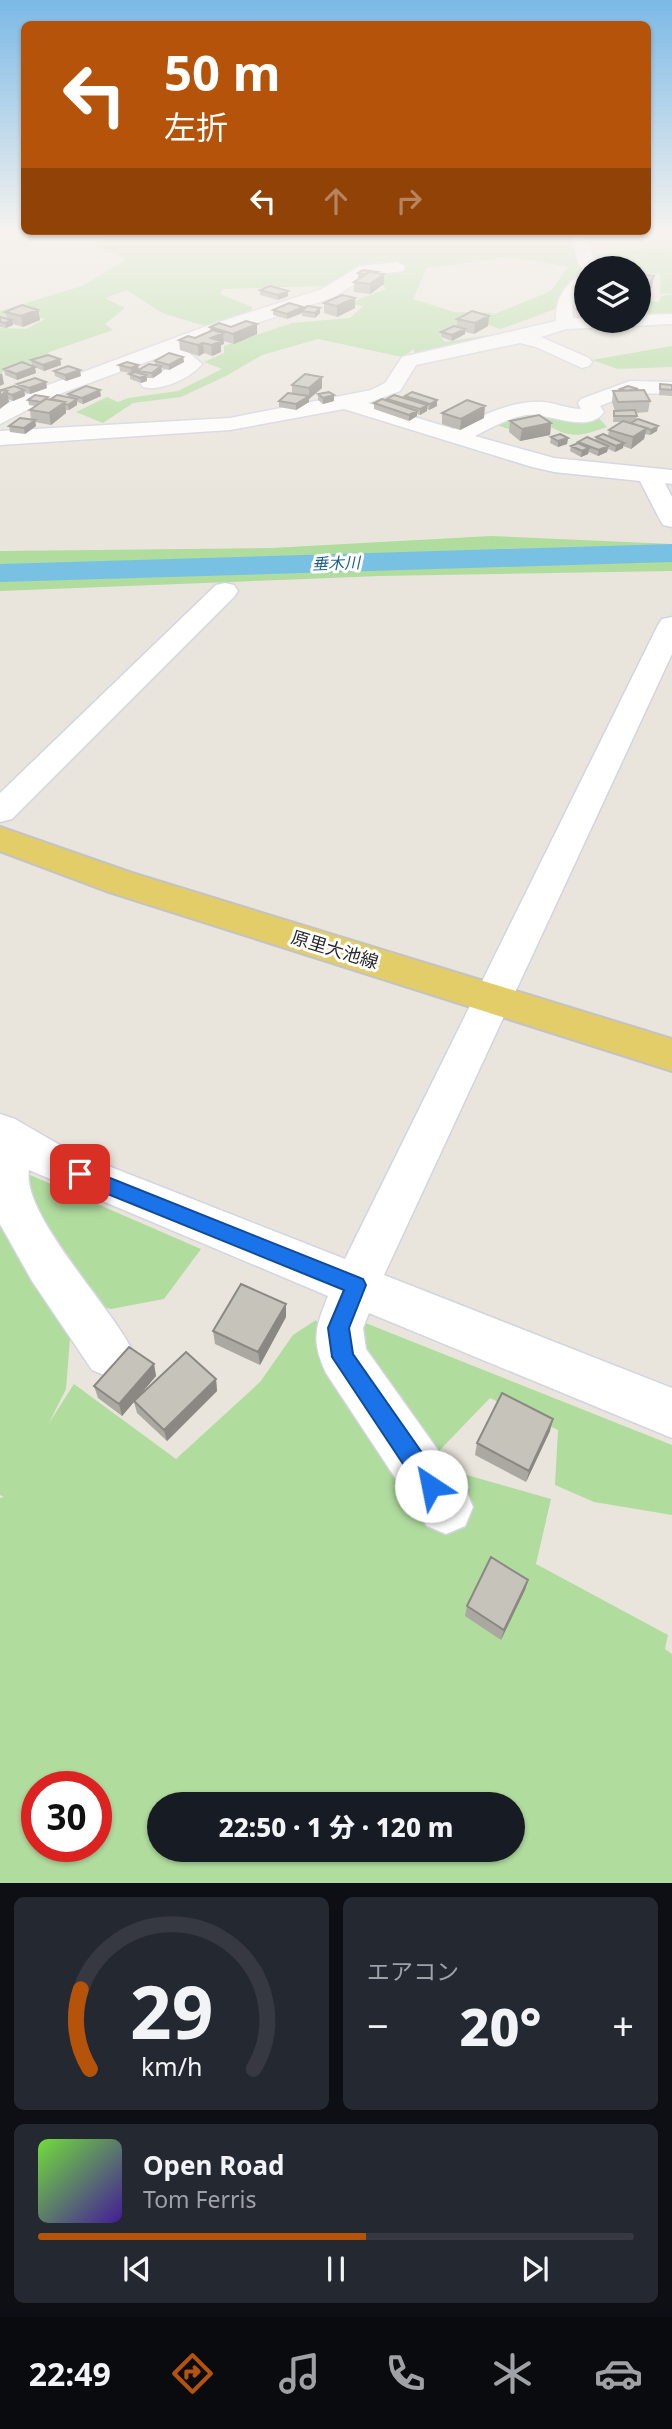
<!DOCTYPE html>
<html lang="ja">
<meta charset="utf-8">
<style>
body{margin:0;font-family:"Noto Sans","Noto Sans JP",sans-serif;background:#242831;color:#f1f3f6;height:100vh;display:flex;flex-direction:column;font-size:26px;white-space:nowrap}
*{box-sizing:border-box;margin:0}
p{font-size:23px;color:#9ea1a6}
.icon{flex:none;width:38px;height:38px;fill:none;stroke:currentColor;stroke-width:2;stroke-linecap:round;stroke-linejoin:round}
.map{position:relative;height:1883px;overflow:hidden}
.details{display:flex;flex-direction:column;gap:14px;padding:14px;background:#0d0f14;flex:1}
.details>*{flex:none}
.hud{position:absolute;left:21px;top:21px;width:630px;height:214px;border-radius:10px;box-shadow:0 2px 5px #0004;background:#b45309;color:#fff;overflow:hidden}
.fabs{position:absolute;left:574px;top:256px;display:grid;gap:14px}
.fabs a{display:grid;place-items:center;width:77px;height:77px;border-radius:50%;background:#171b24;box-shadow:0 2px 5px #0004;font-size:35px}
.speed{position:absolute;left:21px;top:1771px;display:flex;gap:14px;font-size:35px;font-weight:700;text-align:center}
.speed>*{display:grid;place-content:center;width:91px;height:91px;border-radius:50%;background:#171b24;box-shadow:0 2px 5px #0004;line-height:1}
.speed .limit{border:10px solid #d22;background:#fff;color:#111}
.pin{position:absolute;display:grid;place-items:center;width:60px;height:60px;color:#fff;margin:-30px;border-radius:14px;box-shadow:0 4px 10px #0006}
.me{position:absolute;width:77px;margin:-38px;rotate:326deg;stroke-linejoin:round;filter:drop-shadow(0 0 5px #0008)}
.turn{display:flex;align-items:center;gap:24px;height:147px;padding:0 28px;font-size:32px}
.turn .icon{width:91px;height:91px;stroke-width:2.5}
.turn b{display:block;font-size:49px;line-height:60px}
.lanes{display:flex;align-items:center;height:66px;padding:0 28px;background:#0003;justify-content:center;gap:35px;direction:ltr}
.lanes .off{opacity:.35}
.big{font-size:52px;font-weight:800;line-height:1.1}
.details .widget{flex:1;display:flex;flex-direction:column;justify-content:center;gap:10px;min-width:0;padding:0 24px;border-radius:10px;background:#242831}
.details .dial{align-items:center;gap:0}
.dial svg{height:182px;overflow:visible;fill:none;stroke:#363941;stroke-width:7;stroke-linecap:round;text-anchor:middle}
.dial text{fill:#f1f3f6;stroke:none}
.song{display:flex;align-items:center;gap:21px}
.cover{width:84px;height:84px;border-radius:10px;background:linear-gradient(135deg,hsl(100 70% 55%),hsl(260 70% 35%))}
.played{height:7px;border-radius:4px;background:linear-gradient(90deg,#b45309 55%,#363941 55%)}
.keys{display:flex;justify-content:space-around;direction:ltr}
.heat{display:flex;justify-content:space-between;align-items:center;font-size:38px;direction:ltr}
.details .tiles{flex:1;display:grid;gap:14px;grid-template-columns:1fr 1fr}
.widget:last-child{grid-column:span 2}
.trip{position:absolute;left:147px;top:1792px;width:378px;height:70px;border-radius:35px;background:#171b24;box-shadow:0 2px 5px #0004;font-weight:800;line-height:70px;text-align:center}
.tab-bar{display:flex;height:112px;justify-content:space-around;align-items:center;background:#090b0e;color:#9ea1a6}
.tab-bar .icon{width:49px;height:49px}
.tab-bar .selected{color:#b45309}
.tab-bar b{font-size:32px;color:#f1f3f6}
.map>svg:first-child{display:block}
.green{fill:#b0dc9e;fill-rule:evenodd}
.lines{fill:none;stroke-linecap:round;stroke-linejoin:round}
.river{fill:#79c1e3;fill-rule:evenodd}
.minor-casing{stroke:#d2d4e1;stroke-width:3}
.major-casing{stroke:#c3c3c3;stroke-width:4}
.minor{fill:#fff;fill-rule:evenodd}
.major{fill:#e3cd68;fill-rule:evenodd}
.wall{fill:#aaa8a1}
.shaded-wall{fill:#8b8883}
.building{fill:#c6c3bb;stroke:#8b8883;stroke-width:2}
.route{fill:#1a73e8;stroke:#114b97;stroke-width:2}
.labels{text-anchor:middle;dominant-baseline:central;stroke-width:6;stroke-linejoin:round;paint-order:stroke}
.far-water-label{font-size:16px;font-style:italic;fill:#1a5f8d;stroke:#fff}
.street-label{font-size:18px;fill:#292929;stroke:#fff}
</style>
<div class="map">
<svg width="672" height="1883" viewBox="0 0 672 1883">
<rect width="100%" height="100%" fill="#eae5dc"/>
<path class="green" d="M110 231H578L586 279 571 293 563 306 515 324 500 329 477 321 549 292C559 285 560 273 569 267L511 257 427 268 413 299 454 312 494 313 439 335 445 342 489 335 509 340 414 356V349L402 357 318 339 262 355 226 376 181 397 133 403 103 423 76 412 107 397 118 402 128 398 178 391 222 369 204 362 224 353V346L292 323 350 318 363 306 351 304C361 296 375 295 386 289L377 277 405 268 362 269 326 286 223 289 220 294 252 307V314L212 328 162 313 127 290 105 298 125 308 105 324 113 330 49 352 44 359 0 373V328L26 329 45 319 21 314 7 318 0 317V311L82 286 127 259 97 247 106 239Z
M660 247 672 249V293L660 294 661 274 639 272V268H600L592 254Z
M672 294V317L639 318V300L659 302 662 296Z
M672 346V367L618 369 592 360Z
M541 408 597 416 607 427C578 437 570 439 544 423L509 429 493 424Z
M491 536 672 544V571L380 576 0 591V551L271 548Z
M0 1137 6 1179 84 1316 70 1339 66 1389 49 1423 74 1384 176 1459 260 1382 293 1335 316 1320 336 1368 449 1470 551 1499 536 1564 668 1635 665 1649 672 1654V1883H0V1498L4 1497 0 1495ZM37 1787H96V1846H37ZM159 1804H513V1850H159Z
M28 1174 201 1249 164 1299 111 1309 89 1304 23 1200Z
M358 1320 672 1445V1515L594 1502 555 1485 558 1430 490 1398 438 1452 355 1354Z"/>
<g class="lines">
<path class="river" d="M672 544V562L0 582V564Z"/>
<g class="minor-casing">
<path id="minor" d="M656 230H672V236L659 233Z
M570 231H586L594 261 599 268H586V272L578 263Z
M397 262 405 267 403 271 370 275 334 297 186 347 187 351 202 364C191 378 160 392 143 387L140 383 143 379 179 364 168 354 54 396 0 424V407L40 388 204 327 322 289 360 266Z
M586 274V288L572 306 573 318 639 320V315L672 314V324L566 329 541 337 589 358 592 362 589 366 582 368 536 347 520 343 416 365 400 391 368 403 454 429C481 416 512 400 543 402 556 403 568 409 581 409L578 403 581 399 630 381 672 382V394L632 393 600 406 604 412C588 435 549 412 526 415 508 418 491 428 475 436L554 458 672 470V484L665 483 672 497V527L663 525 660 520 640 481 554 472 532 467 344 409 230 430 0 445V431L230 418 371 390 385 383 402 357 556 321C554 302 566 279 586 274Z
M225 583 234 585 238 591 234 597 12 819 0 822V793L216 585Z
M672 617V654L384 1275 672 1388V1438L369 1313 363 1328 366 1349 465 1488 473 1507 465 1526 446 1534 427 1526 326 1373C311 1340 315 1329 328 1296L29 1170C21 1215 114 1309 134 1354L126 1370 109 1377 92 1370 32 1281 0 1224V1114L15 1119 70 1151 345 1259 658 625 662 619Z"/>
</g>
<g class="major-casing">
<path id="major" d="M0 827 132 873 672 1039V1071L106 891 0 851Z"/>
</g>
<use href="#minor" class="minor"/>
<use href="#major" class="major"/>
</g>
<path class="wall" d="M639 272 654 276 652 286 648 294 639 293Z
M358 273H378L384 284 370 294 354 292V282L359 279 358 278Z
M260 290 288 296 278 300 260 295Z
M355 298V308L337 317 324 313V303Z
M303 307V310L320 308V313L315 318 302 316V313L287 319 273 315V310Z
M38 310 40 320 23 327 13 324V325L6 328 0 327V317L7 318 5 312Z
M489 316 488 326 474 334 465 332V334L452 341 441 337V332L457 327V319Z
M210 327 257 334 234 344 223 341 224 344 221 345V352L212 356 204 353 199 356 180 350 179 340 195 338 210 331Z
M183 357 184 362 169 370 161 368 162 372 153 378H147V381L141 383 130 379V373L120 371 119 365 139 370 155 365V361Z
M60 359 61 365 44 371 32 366 31 360Z
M4 369 36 373 17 380 5 375Z
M54 371 81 376 66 381 55 376Z
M322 377V388L309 399V402L296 410 279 407V401L292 393V385Z
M17 384 47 388 30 394 24 392 25 396 13 401 8 399 9 402 0 390 18 388Z
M660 384 672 385V396L659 395Z
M620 389 650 401 648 412 636 413 637 416 636 420 657 431 650 435 645 434 644 439 631 449 623 446V448L615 452 608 449 607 452 598 456 589 452 588 454 581 457 570 451 571 446 578 443V442L595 441 596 437 608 436 609 430 622 422H613L614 411H615L612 402 613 391H620Z
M68 394 101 396 83 404 77 402V405L69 410H66V413L51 425 35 422 36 426 25 434 10 432 9 426 31 420 30 410 35 406 29 405 28 400 51 399 68 398Z
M318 394 334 401 323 404 318 400Z
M405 396 437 400V406L429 410 427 409V411L420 415 417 414V416L409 421 374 409V403L387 401V399L404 398Z
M442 413 484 418 460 430 442 424Z
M510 421 551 423 550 435 520 441 509 432Z
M551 437 568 438 567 444 558 447 550 443Z
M286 1304V1317L260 1365 215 1344 213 1331Z
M154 1364 156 1376 139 1396 216 1379 217 1391 167 1441 137 1413 134 1402 122 1416 98 1398 94 1386Z
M550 1431 526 1482 475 1455 477 1443Z
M528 1580 525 1590 501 1640 465 1616 467 1606Z"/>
<path class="shaded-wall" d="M384 274V284L370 294V284Z
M654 276 652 286 648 294 649 284Z
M288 291V296L278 300V295Z
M355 298V308L337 317V306Z
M303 307V311H302V313L287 319V314Z
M320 308V313L315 318V313Z
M38 310 40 320 23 327 21 316Z
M489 316 488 326 474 334 475 323Z
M12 320 13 325 6 328 5 323Z
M257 324V334L234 344 233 334Z
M465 329V334L452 341V335Z
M223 333 224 344 221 345V352L212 356 211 338Z
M203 343 204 353 199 356 198 345Z
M183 357 184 362 169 370V365Z
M60 359 61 365 44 371 43 365Z
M138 365 139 370 132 374 131 368Z
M161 366 162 372 153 378 152 373Z
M35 367 36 373 17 380 16 374Z
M80 370 81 376 66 381 65 375Z
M2 373 4 384 0 386V374Z
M146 375 147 381 141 383 140 378Z
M322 377V388L309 399V402L296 410V404L309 396V388Z
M46 382 47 388 30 394 29 388Z
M24 390 25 396 13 401 12 395Z
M100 390 101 396 83 404 82 398Z
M7 391 9 402 0 409V396Z
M334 395V401L323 404V398Z
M77 399V405L69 410 68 405Z
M437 400V406L429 410 430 404Z
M65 402 66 413 51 425 49 413Z
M427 405V411L420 415V409Z
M485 406 484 418 460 430 461 419Z
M417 411V416L409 421V415Z
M35 420 36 426 25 434 24 428Z
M551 423 550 435 520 441 522 429Z
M658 426 657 431 650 435 651 430Z
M647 428 644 439 631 449 633 437Z
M568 438 567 444 558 447V441Z
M624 443 623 448 615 452 616 446Z
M608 446 607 452 598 456 599 450Z
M589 448 588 454 581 457 582 451Z
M286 1304V1317L260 1365 258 1352Z
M154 1364 156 1376 122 1416 119 1404Z
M216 1379 217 1391 167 1441 164 1430Z
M553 1419 550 1431 526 1482 529 1471Z
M528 1580 525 1590 501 1640 504 1630Z"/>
<path class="building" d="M363 270 378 272 376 273 369 272 365 275 358 273Z
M369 272 384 274 370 284 354 282Z
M639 274 654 276 649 284 639 283Z
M270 286 288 291 278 295 260 290Z
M342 295 355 298 337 306 324 303Z
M289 303 303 307 287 314 273 310Z
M22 305 38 310 21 316 5 312Z
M307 306 320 308 315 313 302 311Z
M472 311 489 316 475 323 457 319Z
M0 317 12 320 5 323 0 322Z
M246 321 257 324 233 334 210 327 219 323 231 327Z
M454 326 465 329 452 335 441 332Z
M213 330 223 333 211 338 221 341 212 345 203 343 198 345 179 340 188 336 195 338Z
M169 353 183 357 169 365 155 361Z
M48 355 60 359 43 365 31 360Z
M22 362 35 367 16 374 4 369Z
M127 362 138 365 131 368 119 365Z
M149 364 161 366 152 373 137 371Z
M68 366 80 370 65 375 54 371Z
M135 372 146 375 140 378 129 374Z
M305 374 322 377 309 388 292 385Z
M35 378 46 382 29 388 17 384Z
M660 384 672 385V390L660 389Z
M14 386 24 390 12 395 7 393V391L2 390Z
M86 386 100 390 82 398 68 394Z
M628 386 638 389 625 391 620 389Z
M0 390 7 391 0 396Z
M644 390 650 401 618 402 613 391Z
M329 392 334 395 323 398 318 394Z
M412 392 437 400 430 404 405 396Z
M288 393 309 396 296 404 279 401Z
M35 395 48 397 41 402 28 400Z
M57 395 77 399 68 405 65 404V402L51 399Z
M394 395 427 405 420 409 387 399Z
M46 399 65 402 49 413 30 410Z
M382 399 417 411 409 415 374 403Z
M467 400 485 406 461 419 442 413Z
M635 410 637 416H614V411Z
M539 415 551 423 522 429 510 421Z
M20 418 35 420 24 428 9 426Z
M638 419 658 426 651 430 631 423Z
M623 421 647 428 633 437 609 430Z
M560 434 568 438 558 441 551 437Z
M603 434 624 443 616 446 596 437Z
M587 437 608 446 599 450 578 442Z
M578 443 589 448 582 451 571 446Z
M241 1284 286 1304 258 1352 213 1331Z
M129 1347 154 1364 119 1404 94 1386Z
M186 1352 216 1379 164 1430 134 1401Z
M502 1393 553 1419 529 1471 477 1443Z
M491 1557 528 1580 504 1630 467 1606Z"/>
<linearGradient id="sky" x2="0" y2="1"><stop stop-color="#7bb9e6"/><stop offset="0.47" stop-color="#f6f3ef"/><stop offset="1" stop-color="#f6f3ef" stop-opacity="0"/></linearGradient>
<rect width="672" height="493" fill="url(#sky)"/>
<path class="route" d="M80 1166 363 1279 366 1285 349 1328 353 1354 439 1477 443 1486 439 1494 431 1497 423 1494 332 1357 328 1328 344 1290 73 1180 71 1174 73 1169Z"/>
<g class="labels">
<g class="far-water-label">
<text transform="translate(336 563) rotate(-2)">垂木川</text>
</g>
<g class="street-label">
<text transform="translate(335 949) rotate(17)">原里大池線</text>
</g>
</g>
</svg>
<div class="fabs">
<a><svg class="icon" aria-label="layers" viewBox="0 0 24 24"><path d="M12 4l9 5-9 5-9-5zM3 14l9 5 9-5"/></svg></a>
</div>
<div class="speed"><div class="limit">30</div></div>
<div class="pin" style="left:80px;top:1174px;background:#d93025"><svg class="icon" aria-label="arrive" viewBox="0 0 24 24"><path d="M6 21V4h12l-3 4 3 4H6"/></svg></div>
<svg class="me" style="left:431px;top:1486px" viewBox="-20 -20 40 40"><circle r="19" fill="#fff"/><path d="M0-13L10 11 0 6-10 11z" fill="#1a73e8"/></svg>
<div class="trip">22:50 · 1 分 · 120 m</div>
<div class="hud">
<div class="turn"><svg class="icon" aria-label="left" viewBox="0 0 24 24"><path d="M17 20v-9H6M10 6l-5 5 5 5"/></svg><div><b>50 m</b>左折</div></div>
<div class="lanes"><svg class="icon" aria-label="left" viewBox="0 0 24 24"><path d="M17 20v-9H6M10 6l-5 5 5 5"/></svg><svg class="icon off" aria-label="ahead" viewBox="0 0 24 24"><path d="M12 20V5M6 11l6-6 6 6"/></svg><svg class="icon off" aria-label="right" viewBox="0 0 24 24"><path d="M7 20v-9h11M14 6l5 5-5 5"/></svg></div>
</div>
</div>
<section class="details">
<div class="tiles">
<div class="widget dial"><svg viewBox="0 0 100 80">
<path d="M14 69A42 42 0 1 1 86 69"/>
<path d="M14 69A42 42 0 0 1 10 34" stroke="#b45309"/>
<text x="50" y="56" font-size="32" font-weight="700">29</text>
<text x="50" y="72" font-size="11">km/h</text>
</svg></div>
<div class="widget"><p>エアコン</p>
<div class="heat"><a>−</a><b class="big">20°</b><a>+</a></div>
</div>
<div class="widget">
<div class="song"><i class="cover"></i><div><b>Open Road</b><p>Tom Ferris</p></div></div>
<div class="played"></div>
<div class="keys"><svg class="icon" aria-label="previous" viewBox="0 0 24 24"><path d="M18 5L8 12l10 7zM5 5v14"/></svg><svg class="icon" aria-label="pause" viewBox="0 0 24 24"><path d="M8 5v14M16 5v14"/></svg><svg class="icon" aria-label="next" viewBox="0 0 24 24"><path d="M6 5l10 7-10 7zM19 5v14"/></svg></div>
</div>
</div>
</section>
<nav class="tab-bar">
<b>22:49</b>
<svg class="icon selected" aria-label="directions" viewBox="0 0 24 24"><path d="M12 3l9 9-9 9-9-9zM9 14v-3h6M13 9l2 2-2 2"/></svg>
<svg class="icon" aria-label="music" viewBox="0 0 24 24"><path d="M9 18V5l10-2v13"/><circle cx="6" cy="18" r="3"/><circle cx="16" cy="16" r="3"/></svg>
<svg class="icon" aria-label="phone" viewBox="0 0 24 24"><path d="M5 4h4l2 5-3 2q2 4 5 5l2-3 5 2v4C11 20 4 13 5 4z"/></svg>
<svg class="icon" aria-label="climate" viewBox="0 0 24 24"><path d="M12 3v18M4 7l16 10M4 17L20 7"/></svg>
<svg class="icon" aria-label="car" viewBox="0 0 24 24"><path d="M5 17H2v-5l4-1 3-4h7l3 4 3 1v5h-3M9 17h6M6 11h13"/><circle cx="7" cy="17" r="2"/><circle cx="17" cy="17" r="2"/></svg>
</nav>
